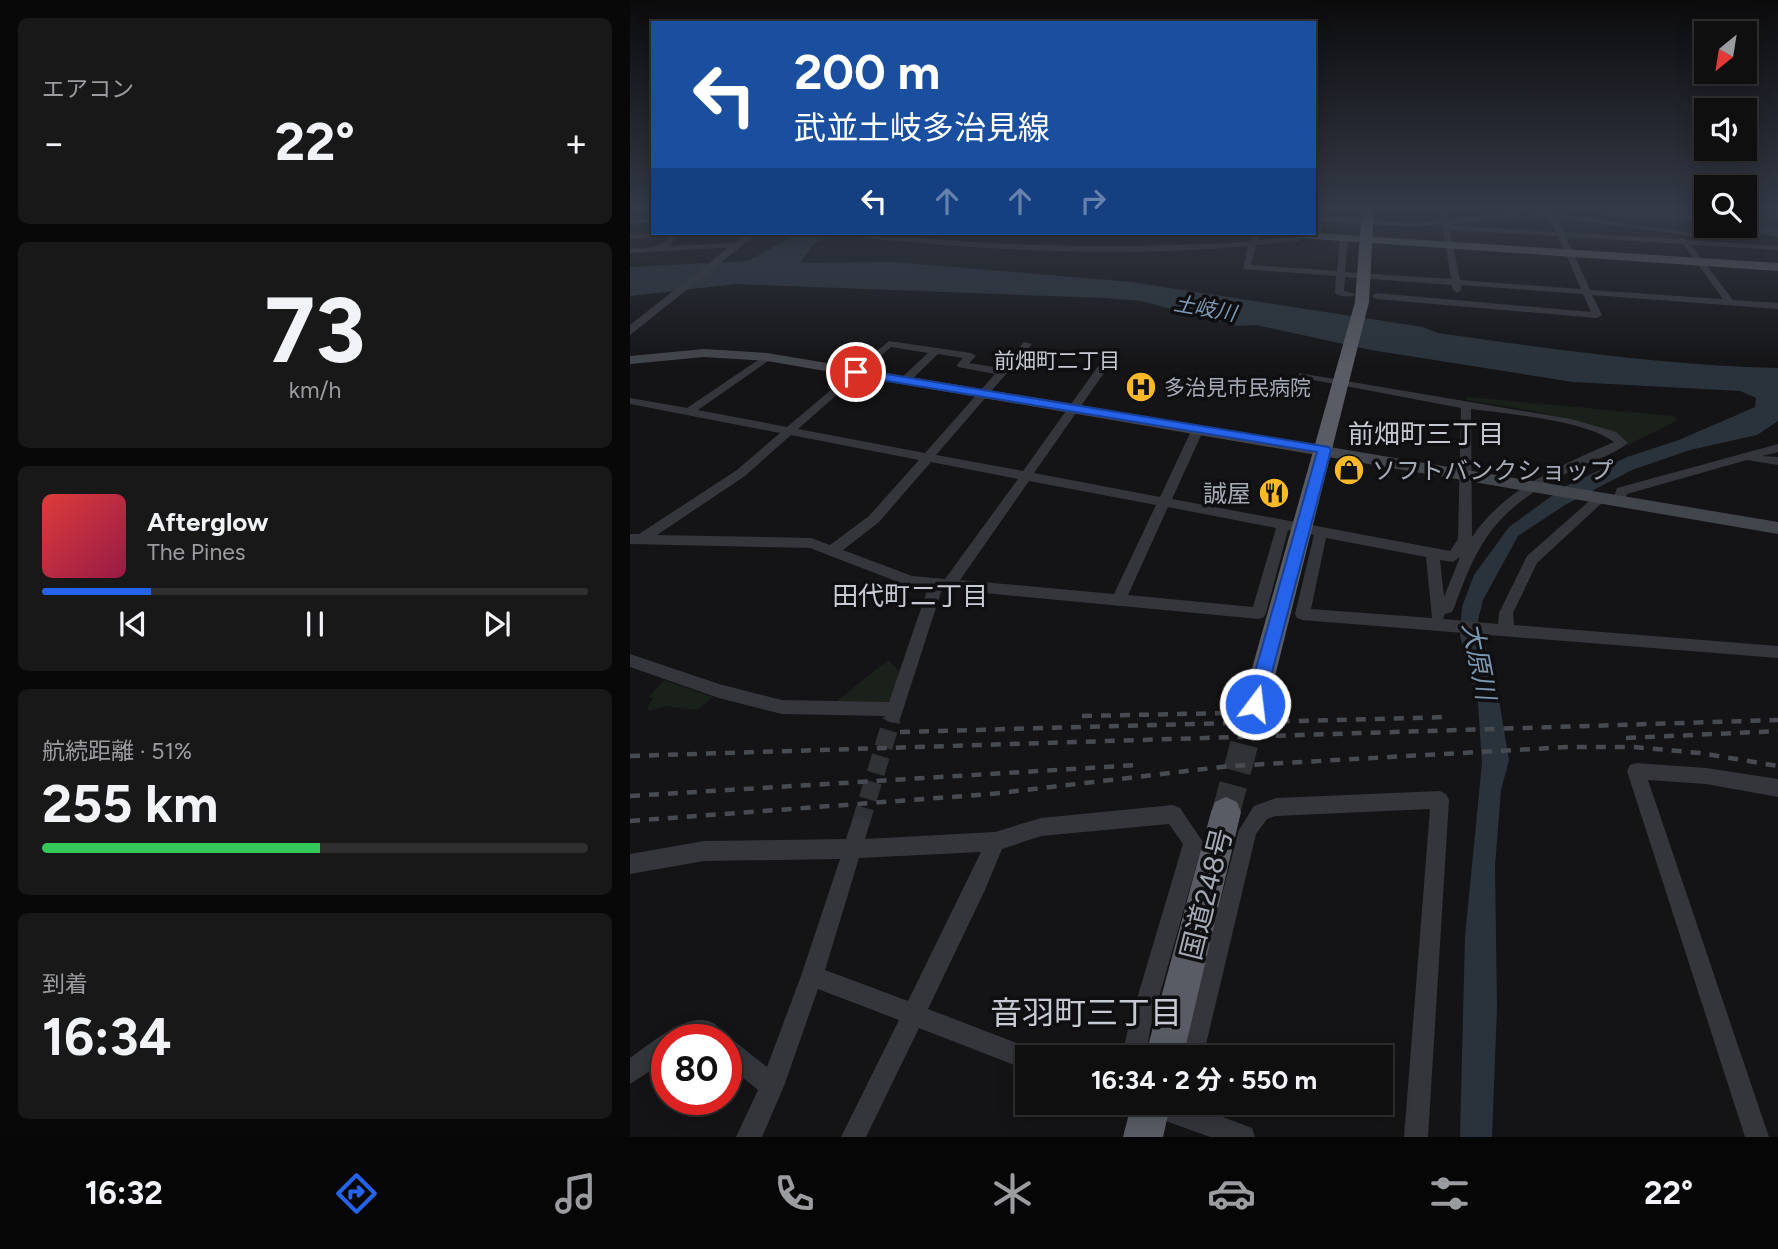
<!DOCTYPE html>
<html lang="ja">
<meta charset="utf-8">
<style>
body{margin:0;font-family:Figtree,"Noto Sans JP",sans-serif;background:#181819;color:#f1f3f6;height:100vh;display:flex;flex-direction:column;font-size:26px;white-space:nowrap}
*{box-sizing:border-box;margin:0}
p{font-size:23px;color:#9b9c9f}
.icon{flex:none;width:38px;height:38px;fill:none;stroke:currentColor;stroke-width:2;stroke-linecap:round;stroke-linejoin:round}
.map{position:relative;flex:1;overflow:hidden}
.side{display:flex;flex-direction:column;gap:18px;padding:18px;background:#080809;width:630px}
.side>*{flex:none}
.banner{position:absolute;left:21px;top:21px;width:665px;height:214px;border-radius:0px;box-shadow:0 4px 18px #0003,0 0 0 2px #2f2f30;background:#1a4fa0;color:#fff;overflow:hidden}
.needle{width:46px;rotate:210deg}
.tools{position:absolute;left:1064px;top:21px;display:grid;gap:14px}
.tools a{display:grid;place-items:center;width:63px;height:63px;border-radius:0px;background:#0f0f10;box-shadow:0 4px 18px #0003,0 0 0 2px #2f2f30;font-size:35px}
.speed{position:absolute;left:21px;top:1024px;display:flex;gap:14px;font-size:35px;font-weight:700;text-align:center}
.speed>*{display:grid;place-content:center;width:91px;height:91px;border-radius:50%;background:#0f0f10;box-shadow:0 4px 18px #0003,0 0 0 2px #2f2f30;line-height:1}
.speed .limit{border:10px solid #d22;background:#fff;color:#111}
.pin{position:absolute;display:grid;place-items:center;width:60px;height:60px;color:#fff;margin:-30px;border:4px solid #fff;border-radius:50%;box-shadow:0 2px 7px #0007}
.me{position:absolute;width:77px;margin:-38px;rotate:15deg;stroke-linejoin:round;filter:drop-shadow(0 0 5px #0008)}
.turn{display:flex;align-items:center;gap:24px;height:147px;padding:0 28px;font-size:32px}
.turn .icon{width:91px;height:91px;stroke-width:2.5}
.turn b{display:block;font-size:49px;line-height:60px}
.lanes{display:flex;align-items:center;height:66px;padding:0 28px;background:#0003;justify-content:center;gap:35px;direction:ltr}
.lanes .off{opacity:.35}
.big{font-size:52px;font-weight:700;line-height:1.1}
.side .tile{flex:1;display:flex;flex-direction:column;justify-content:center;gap:10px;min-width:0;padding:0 24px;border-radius:10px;background:#181819}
.side .dial{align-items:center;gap:0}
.dial b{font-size:91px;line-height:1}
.song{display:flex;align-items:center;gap:21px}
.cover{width:84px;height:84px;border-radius:10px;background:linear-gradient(135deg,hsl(0 70% 55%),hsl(340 70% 35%))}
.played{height:7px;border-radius:4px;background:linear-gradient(90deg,#2563eb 20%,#2f2f30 20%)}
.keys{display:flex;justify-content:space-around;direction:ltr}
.heat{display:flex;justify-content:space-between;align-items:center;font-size:38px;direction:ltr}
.charge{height:10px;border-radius:5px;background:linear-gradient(90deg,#34c759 51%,#2f2f30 0)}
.trip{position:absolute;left:385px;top:1045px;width:378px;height:70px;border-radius:0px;background:#0f0f10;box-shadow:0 4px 18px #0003,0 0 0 2px #2f2f30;font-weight:700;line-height:70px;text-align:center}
.menu{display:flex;height:112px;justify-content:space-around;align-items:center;background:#060606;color:#9b9c9f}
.menu .icon{width:49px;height:49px}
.menu .on{color:#2563eb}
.menu b{font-size:32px;color:#f1f3f6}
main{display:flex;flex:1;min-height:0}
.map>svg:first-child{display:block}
.green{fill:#1a211b}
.water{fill:#2a333b}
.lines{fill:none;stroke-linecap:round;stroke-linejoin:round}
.river{fill:#2a333b;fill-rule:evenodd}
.minor-tunnel{stroke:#313236;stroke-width:18;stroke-dasharray:18 9;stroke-linecap:butt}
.trunk-tunnel{stroke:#313236;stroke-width:28;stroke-dasharray:28 14;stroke-linecap:butt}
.minor{fill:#35363b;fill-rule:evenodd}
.tertiary{fill:#35363b;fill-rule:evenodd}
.secondary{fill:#43454c;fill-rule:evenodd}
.primary{fill:#51535b;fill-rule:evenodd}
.trunk{fill:#595c64;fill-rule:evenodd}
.rail{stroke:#484a51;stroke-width:4.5;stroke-dasharray:10 9;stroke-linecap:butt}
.route{fill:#2563eb;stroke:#184099;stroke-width:2}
.labels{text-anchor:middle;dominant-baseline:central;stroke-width:7;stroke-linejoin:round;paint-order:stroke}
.far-water-label{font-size:21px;font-style:italic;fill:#7a98b4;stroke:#0f0f11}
.far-neighbourhood-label{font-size:21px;fill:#c7cad3;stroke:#0f0f11}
.far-poi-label{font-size:21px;fill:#a5aab7;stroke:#0f0f11;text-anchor:start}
.poi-label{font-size:24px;fill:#a5aab7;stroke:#0f0f11;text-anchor:start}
.neighbourhood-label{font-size:26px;fill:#c7cad3;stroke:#0f0f11}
.water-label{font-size:26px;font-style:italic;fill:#7a98b4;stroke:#0f0f11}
.near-street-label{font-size:28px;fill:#a5aab7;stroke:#0f0f11}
.near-neighbourhood-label{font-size:32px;fill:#c7cad3;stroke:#0f0f11}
</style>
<main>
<section class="side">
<div class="tile"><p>エアコン</p>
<div class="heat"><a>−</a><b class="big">22°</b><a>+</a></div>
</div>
<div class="tile dial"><b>73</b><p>km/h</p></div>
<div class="tile">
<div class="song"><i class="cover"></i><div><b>Afterglow</b><p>The Pines</p></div></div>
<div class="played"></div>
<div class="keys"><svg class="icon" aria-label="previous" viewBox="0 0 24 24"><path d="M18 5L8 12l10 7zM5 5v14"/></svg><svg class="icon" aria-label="pause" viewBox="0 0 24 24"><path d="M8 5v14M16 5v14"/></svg><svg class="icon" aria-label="next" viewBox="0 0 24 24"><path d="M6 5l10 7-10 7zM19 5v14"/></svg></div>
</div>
<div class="tile"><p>航続距離 · 51%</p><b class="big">255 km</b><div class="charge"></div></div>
<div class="tile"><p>到着</p><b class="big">16:34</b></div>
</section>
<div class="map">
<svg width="1148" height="1137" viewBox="0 0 1148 1137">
<rect width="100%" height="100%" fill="#141416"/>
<path class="green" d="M951 208H1076V212L1068 211 1070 217Z
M1115 208H1148V230L1115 223Z
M837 397 1043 416 1047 420C1030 431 1014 435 998 446 984 421 868 405 837 400Z
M258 660 271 673 261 699 253 706 202 705Z
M34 680 83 697 67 710 35 706 20 711 17 709 23 698 19 697Z"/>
<path class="water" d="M169 233H207L184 243 170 263 264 262 501 282 793 327 808 333C922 349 1034 365 1148 368V421L1127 435 1060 450 1002 470 935 505 888 536 853 600 848 620 867 688 879 760 871 790 865 866 867 1008 862 1137H830L835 936 852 763 848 704 830 636 832 607 844 575 879 527 934 487 997 457 1049 440 1125 407 1126 398 1110 391 943 382 741 350 626 325 607 326 511 301 474 298 106 284 0 296V267L118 261Z"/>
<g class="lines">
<path class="river" d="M936 208H986L1076 215V223L942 212Z
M1115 222 1148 229V237L1111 229 1109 226H1115Z"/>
<path class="minor-tunnel" d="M230 825 262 719"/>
<path class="trunk-tunnel" d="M596 812 625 704"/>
<path class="minor" d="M686 208H694L692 216 783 223 811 220 810 213 767 208H817L819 219 884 212 868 208H888L1082 236 1078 238 927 218 934 232 1049 239 1053 237 1058 240 1148 246V250L1061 245 1103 300 1148 303V309L962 295 972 315 967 318 746 299 742 296 746 293 961 312 953 294 831 285V290L827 293 823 290 822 285 715 277 714 291 726 294C722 298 709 297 705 293L706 276 613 269 618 246C510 256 399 252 290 243 273 241 230 240 216 233H238C363 247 488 249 613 242L620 241 622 233H630L628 240 665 237 671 233 675 235 670 241 626 245 621 265 707 271 710 238 714 236 718 238 715 272 821 279 812 224 783 227 692 221 690 236 686 238 682 236ZM886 212 919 217 926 232 820 225 885 216 889 214ZM820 230 928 236 951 289 830 280ZM936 237 1053 244 1093 299 960 290Z
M23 218V222L0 224V220Z
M23 233H49L40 246 108 243 112 245 108 247 0 253V249C16 248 30 249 39 236L0 239V235Z
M259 341 341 353 346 356 339 363 370 368 394 342 402 344 306 455 393 471 479 351 483 350 488 353 404 473 530 497 562 429 568 426 574 429 542 499 820 551 828 539 831 408 673 378 669 377V373L941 419 986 432 998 443C983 456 957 462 939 472 869 508 850 535 824 608L822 612 815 614 813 619 868 624 869 613 897 556 965 496H973L975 499 973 502 907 563 883 613 884 625 1148 646V658L672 620 667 618 665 614 684 535 658 530 636 613 634 617 629 619 312 589 271 716 269 721 263 723 257 721 255 716 152 714 89 698 0 667V654L89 684 152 700 259 702 298 588 276 585 180 548 0 544V534H9L107 470 150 433 0 404V398L57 408 137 354 142 357 141 359 68 410 157 427ZM261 347 298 353 270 379V383H278L308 354 333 358 327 365 328 367 365 374 295 453 168 429ZM841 409C878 414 955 420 984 442 932 465 875 488 842 537ZM161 435 289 460 239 516 200 545 181 538 27 535 115 476ZM301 462 388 479 315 579 282 576 213 550 249 522ZM399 481 526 505 484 594 330 580ZM538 507 646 528 623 607 498 595ZM696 538 796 557 802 618 681 609ZM830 557 814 597 810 560 823 562Z
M1148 444V452L1132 456 1148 457V465L1117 460 997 494 993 505H983L982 502 987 488Z
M1006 763 1076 768 1148 779V797L1076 784 1018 780 1139 1137H1115L997 771 1000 765Z
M810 791 816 794 819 800 798 1137H774L800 809 646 816 637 819 626 834 573 1057H549L609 830 624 806 646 798Z
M543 805 550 808 573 842 520 1029 516 1057H492L498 1029 553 844 539 824 411 836 372 849 355 890 298 1009 405 1050 408 1057H397V1070L289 1028 236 1137H211L269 1020 188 989 154 1086 132 1137H106L128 1090 96 1064V1040H37V1060L0 1084V1058C22 1043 77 994 95 1038L104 1041 137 1067 171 976 210 859 74 861 0 874V854L74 841 216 839 223 818 230 816 237 818 239 825 235 839 365 832 411 818ZM351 852 278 1001 195 970 229 858Z
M512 1102H552L622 1128 625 1137H580L514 1113Z"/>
<path class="tertiary" d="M117 233H128L0 335V325Z"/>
<path class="secondary" d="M74 349 137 353 1148 522V534L137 361 74 357 0 364V356Z"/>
<path class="primary" d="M633 233H684L1148 263V271L639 236Z"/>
<path class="trunk" d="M732 208H744L739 302 638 704 635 712 625 716 615 712 612 704 725 302Z
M596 797 607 802 611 812 553 1057H515L581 812 585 802Z
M502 1102H541L533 1137H493Z"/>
<path class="rail" d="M452 716 599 713
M270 732 816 717
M996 738 1148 731
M0 756 1148 720
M0 796 507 765
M0 821 361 794 600 766 938 747H1004L1070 753 1148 766"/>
</g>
<linearGradient id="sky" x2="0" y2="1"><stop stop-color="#0b0b0c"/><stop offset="0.57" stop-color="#343a47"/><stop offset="1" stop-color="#343a47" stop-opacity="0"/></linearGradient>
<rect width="1148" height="367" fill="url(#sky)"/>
<path class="route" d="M226 369 699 447 701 450 632 710H619L616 704 687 452 221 375 220 372Z"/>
<defs>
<g id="hospital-disc" transform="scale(1.575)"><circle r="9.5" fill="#fbb928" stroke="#0f0f11"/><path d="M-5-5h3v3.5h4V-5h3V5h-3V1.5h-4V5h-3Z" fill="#111"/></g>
<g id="shop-disc" transform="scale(1.575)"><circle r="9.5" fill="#fbb928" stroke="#0f0f11"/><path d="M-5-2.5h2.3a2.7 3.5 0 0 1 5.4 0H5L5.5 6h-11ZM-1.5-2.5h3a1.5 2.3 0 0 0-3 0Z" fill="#111"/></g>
<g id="restaurant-disc" transform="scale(1.575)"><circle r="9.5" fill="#fbb928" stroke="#0f0f11"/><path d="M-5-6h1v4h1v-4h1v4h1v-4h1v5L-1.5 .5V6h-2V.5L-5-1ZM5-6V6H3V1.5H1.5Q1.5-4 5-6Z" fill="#111"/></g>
</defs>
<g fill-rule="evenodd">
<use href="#hospital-disc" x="511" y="387"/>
<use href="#shop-disc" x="719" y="470"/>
<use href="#restaurant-disc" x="644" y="493"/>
</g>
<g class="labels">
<g class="far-water-label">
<text transform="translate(575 308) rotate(10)">土岐川</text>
</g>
<g class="far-neighbourhood-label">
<text x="427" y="360">前畑町二丁目</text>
</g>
<g class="far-poi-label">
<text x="534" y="387">多治見市民病院</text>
</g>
<g class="poi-label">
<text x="742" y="470">ソフトバンクショップ</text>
<text x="621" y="493" text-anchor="end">誠屋</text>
</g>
<g class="neighbourhood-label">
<text x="796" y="434">前畑町三丁目</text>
<text x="280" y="596">田代町二丁目</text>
</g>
<g class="water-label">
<text transform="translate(849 661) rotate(79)">大原川</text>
</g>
<g class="near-street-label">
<text transform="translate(576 894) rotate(-76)">国道248号</text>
</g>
<g class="near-neighbourhood-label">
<text x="456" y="1013">音羽町三丁目</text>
</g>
</g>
</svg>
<div class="tools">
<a><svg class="needle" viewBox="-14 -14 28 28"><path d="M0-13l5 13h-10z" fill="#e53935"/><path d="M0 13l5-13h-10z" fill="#9b9c9f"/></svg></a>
<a><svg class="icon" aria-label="sound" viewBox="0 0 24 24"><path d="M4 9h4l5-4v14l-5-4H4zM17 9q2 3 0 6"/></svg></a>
<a><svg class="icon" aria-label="search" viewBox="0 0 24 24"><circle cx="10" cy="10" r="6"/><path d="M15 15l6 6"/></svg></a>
</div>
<div class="speed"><div class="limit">80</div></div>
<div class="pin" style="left:226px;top:372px;background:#d93025"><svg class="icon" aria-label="arrive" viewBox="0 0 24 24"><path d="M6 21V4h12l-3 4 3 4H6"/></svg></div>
<svg class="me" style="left:625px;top:704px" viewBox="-20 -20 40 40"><circle r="17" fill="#2563eb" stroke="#fff" stroke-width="3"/><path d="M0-11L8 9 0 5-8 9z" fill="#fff"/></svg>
<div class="trip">16:34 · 2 分 · 550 m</div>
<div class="banner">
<div class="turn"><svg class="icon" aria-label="left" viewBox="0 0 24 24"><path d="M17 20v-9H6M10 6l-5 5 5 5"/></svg><div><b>200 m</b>武並土岐多治見線</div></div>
<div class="lanes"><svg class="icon" aria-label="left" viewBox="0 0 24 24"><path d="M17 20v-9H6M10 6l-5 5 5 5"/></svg><svg class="icon off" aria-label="ahead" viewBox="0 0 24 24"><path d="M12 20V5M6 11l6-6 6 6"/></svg><svg class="icon off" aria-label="ahead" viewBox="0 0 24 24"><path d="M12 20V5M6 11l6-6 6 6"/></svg><svg class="icon off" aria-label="right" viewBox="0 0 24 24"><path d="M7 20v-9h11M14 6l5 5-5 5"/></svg></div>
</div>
</div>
</main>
<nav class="menu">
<b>16:32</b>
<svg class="icon on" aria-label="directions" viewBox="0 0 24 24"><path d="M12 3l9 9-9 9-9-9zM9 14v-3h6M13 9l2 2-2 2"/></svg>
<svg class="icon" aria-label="music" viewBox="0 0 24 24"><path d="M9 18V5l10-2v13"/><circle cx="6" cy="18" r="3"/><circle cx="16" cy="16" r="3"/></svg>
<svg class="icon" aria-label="phone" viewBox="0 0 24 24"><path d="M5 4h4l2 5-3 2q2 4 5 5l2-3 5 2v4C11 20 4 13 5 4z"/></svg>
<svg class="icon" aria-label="climate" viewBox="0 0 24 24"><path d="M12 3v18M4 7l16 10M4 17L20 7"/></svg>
<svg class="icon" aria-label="car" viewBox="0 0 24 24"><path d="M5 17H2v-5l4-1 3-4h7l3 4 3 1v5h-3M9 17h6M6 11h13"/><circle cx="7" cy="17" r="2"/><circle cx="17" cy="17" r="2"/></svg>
<svg class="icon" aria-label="filters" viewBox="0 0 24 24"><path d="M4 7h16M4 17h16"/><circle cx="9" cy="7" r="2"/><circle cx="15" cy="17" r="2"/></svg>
<b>22°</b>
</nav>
